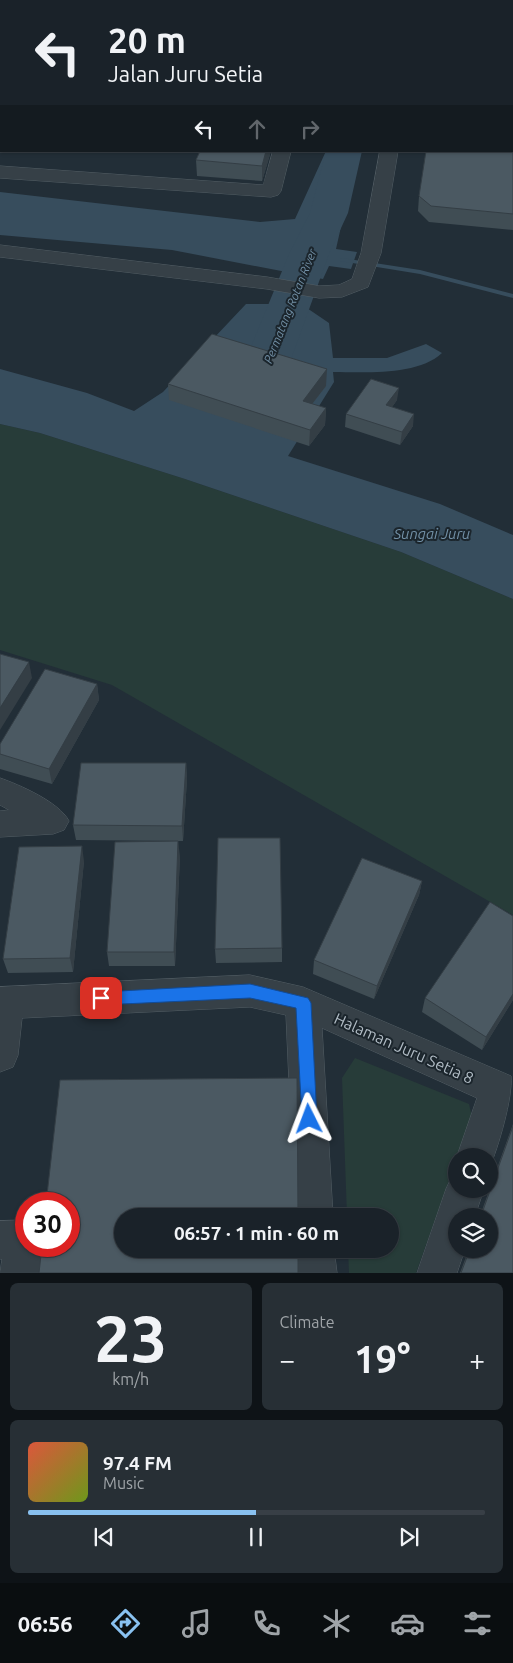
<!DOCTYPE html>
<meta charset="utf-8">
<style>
body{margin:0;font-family:Ubuntu,sans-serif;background:#272f35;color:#f1f3f6;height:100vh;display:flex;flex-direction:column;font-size:19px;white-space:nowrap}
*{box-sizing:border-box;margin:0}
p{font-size:16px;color:#9fa4a8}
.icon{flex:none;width:28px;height:28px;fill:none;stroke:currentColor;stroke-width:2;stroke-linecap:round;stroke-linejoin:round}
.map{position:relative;height:1273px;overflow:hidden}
.details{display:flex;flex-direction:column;gap:10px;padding:10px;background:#0e1317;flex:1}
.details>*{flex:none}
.guide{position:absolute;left:0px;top:0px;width:514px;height:152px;box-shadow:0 1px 4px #0004,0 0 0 1px #383f46;background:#1a2229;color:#f1f3f6;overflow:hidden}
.tools{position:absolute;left:448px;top:1148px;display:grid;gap:10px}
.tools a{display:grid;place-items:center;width:50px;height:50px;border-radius:50%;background:#1a2229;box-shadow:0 1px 4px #0004,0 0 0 1px #383f46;font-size:25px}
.speed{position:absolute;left:15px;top:1192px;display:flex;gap:10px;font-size:25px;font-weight:700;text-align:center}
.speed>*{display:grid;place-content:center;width:65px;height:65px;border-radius:50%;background:#1a2229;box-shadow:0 1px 4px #0004,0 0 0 1px #383f46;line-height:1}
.speed .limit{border:8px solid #d22;background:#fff;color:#111}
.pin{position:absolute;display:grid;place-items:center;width:42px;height:42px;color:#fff;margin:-21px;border-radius:10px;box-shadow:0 2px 8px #0006}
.me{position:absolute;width:55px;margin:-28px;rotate:357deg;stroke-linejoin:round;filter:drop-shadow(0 0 4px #0008)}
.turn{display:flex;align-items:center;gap:18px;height:105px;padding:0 25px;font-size:22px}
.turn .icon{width:65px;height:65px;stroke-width:2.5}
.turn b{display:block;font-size:35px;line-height:42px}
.lanes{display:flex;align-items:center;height:48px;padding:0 25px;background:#0003;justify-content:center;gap:25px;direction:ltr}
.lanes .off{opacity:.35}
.big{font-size:38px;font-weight:600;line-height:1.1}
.details .tile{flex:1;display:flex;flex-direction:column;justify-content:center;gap:8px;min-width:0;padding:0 18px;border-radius:8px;background:#272f35}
.details .dial{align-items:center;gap:0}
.dial b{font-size:65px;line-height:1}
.song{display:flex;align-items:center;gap:15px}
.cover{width:60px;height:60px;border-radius:8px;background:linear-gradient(135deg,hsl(10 70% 55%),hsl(80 70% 35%))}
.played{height:5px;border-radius:2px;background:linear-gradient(90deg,#89c1f0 50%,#383f46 50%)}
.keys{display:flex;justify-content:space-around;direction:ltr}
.heat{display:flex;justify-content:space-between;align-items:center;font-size:28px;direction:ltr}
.details .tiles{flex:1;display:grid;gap:10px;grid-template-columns:1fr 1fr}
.tile:last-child{grid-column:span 2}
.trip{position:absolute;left:114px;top:1208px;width:285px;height:50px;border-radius:25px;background:#1a2229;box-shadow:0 1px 4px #0004,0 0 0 1px #383f46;font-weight:600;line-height:50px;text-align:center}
.menu{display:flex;height:80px;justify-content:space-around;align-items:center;background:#0a0e10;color:#9fa4a8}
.menu .icon{width:35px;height:35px}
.menu .active{color:#89c1f0}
.menu b{font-size:22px;color:#f1f3f6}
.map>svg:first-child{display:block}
.green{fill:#273c39}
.water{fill:#374d5d}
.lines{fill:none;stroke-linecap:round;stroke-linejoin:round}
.stream{fill:#374d5d;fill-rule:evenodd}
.river{fill:#374d5d;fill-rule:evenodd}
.minor-casing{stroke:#535e65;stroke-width:1}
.minor{fill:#364047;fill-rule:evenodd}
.wall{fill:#404d54}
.shaded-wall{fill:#343e45}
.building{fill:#4b5962;stroke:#343e45}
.route{fill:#1a73e8;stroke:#114b97}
.labels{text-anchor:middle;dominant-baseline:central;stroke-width:4;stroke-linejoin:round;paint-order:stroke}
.far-water-label{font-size:12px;font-style:italic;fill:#7290a6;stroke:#1b252c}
.water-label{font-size:15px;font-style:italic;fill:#7290a6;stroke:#1b252c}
.near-street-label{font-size:16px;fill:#b0bbc4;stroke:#1b252c}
</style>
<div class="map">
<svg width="513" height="1273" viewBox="0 0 513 1273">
<rect width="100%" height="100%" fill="#222e37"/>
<path class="green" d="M0 424 40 433 185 479 401 552 513 599V915L112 685 0 650Z
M355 1058 469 1104 472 1117 458 1156H456V1161L416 1273H349L348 1249H390V1216H347L342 1078Z"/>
<path class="water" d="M326 151H358L336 249 357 252 351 269 329 266 323 279 172 250 0 235V192L260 222 295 219Z
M246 304H301L329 323 333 358H387L426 344 442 353C418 376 364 372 333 372L334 382 288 456 440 504 513 535V599L401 552 185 479 40 433 0 424V369L87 393 134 411 163 392Z"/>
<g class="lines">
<path class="stream" d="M342 258 420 270 513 294V298L420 274 340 261V259Z"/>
<path class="river" d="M326 151H362L348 213 329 254 285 376 278 386 262 390 246 386 239 376 289 254 310 213Z"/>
<g class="minor-casing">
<path id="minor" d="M154 0H186L187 1H155Z
M427 0H443V1H427Z
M273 151H291L281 191 278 195 271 197 0 178V166L263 185Z
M380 151H398L381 253 368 287 342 297 319 298 267 289 0 257V245L267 277 319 286 339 285 352 279 361 253Z
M0 778C20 785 59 802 69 821L64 830 53 834 0 837V811L9 810 0 805Z
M250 975 303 987 511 1076C513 1098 498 1148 489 1169V1156H457L477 1098 322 1028 333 1216H295L286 1015 250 1007 22 1018 18 1055 13 1067 0 1072V987Z
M456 1174V1189H484L475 1216H456V1249H465L457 1273H417L446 1189 452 1176Z
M24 1220H26V1246H43L40 1273H0L2 1259H0V1221Z
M295 1249H334L337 1273H297Z"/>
</g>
<use href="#minor" class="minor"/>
</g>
<path class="wall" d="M513 0V230L429 222 418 211 419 196Z
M0 3H1V98H0Z
M200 151H271L262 181 197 176 196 160Z
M168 384 326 386 312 404 326 408 325 425 309 446 169 400Z
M397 400 392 407 413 426 400 445 345 427 346 414Z
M97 684 99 700 52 784 0 769V744Z
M186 763 187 779 183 841 76 840 73 825Z
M180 856 175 966H109L107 952Z
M84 861 73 972 8 973 3 959Z
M422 881 419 895 374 999 313 974 314 960Z
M282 948V962L216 963 215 949Z
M425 998 513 1000 482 1050 422 1012Z
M513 1124V1273H460L469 1249H489V1216H480Z"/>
<path class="shaded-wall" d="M266 151H271L262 181V166Z
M327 369 326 386 302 417 303 401Z
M399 388 397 400 385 417 386 405Z
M326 408 325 425 309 446 310 430Z
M414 414 413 426 400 445 402 432Z
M29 662 32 678 0 730V708Z
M97 684 99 700 52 784 49 769Z
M186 763 187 779 183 841 182 826Z
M178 841 180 856 175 966 174 952Z
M82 846 84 861 73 972 70 958Z
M422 881 419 895 374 999 377 986Z
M513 994V1000L482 1050 486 1037Z"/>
<path class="building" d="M488 0H513V214L431 206 419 196 426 151H512V1H482Z
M0 3H1V83H0Z
M200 151H266L262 166 196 160Z
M212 334 327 369 303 401 326 408 310 430 168 384Z
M371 379 399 388 386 405 414 414 402 432 346 414Z
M0 654 29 662 0 708Z
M45 669 97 684 49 769 0 754V744Z
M81 763H186L182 826 73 825Z
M218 838H280L282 948 215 949Z
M178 841 174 952H107L115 842Z
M82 846 70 958 3 959 19 847Z
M362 858 422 881 377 986 314 960Z
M490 902 513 916V994L486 1037 425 998Z
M297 1078 298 1216H122V1249H298V1273H39L42 1246H69V1204H46L60 1080Z
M513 1126V1273H461L470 1249H489V1216H481Z"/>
<path class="route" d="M250 984 308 998 311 1003 317 1119 314 1125 309 1127 304 1125 302 1119 296 1008 250 998 101 1005 96 1003 94 998 96 994 101 992Z"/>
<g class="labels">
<g class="far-water-label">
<text transform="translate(290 306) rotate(-68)">Permatang Rotan River</text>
</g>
<g class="water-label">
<text x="432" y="533">Sungai Juru</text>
</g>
<g class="near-street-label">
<text transform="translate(404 1048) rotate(24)">Halaman Juru Setia 8</text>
</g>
</g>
</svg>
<div class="tools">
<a><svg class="icon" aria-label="search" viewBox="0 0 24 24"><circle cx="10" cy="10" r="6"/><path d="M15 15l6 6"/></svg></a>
<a><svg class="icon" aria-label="layers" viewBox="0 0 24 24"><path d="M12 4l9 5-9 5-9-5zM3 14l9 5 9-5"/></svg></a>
</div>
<div class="speed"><div class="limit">30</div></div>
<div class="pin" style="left:101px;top:998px;background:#d93025"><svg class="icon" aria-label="arrive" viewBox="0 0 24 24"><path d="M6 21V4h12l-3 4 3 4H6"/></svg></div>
<svg class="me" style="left:309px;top:1119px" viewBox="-20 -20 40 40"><path d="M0-17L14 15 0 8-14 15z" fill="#1a73e8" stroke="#fff" stroke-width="4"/></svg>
<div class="trip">06:57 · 1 min · 60 m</div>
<div class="guide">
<div class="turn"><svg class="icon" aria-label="left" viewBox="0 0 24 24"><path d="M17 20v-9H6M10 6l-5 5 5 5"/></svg><div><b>20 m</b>Jalan Juru Setia</div></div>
<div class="lanes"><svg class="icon" aria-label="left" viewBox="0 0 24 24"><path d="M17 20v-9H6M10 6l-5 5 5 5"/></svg><svg class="icon off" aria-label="ahead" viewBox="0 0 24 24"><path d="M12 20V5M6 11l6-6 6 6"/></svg><svg class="icon off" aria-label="right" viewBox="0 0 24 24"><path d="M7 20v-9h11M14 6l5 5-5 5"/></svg></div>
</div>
</div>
<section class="details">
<div class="tiles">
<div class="tile dial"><b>23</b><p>km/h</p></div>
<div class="tile"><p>Climate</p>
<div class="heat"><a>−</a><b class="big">19°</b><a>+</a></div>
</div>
<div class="tile">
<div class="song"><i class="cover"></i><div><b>97.4 FM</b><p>Music</p></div></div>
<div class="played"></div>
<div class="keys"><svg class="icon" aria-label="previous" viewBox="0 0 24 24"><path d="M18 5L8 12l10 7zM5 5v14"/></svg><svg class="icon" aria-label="pause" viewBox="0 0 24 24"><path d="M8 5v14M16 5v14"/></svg><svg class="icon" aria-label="next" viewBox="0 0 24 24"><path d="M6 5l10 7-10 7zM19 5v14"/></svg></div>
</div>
</div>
</section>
<nav class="menu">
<b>06:56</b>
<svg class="icon active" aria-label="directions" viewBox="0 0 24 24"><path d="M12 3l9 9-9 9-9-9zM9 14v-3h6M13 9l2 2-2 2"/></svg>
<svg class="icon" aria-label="music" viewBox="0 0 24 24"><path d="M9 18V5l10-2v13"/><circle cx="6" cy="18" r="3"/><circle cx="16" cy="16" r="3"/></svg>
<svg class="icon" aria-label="phone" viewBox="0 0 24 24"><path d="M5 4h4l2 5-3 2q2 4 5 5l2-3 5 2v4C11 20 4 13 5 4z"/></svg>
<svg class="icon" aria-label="climate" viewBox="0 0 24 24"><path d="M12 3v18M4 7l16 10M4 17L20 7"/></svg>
<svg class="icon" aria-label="car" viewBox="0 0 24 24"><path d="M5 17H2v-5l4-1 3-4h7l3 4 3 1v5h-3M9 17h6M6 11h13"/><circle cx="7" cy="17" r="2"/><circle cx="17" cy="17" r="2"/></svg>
<svg class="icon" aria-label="filters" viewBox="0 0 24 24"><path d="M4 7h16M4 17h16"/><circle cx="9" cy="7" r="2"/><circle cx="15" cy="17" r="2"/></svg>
</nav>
